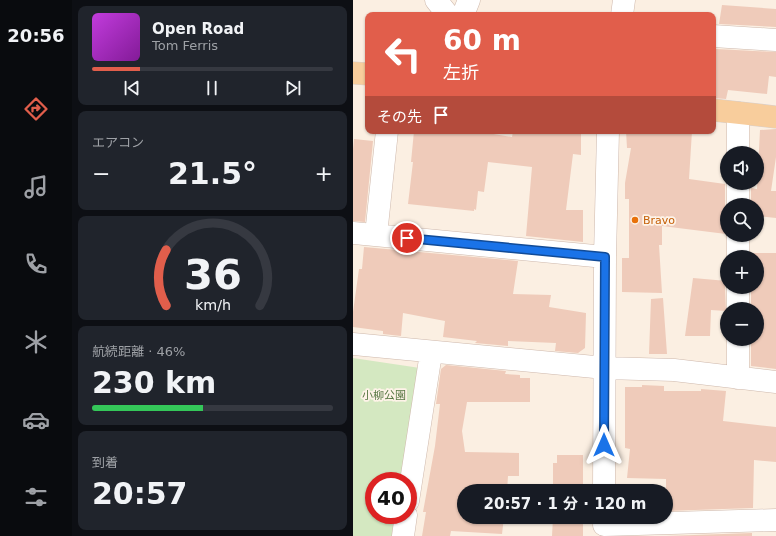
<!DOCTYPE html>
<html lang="ja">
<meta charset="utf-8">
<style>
body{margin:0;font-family:"DejaVu Sans","Noto Sans JP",sans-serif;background:#20242c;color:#f1f3f6;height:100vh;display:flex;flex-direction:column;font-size:15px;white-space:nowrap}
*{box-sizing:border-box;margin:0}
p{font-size:13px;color:#9ea1a6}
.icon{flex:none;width:22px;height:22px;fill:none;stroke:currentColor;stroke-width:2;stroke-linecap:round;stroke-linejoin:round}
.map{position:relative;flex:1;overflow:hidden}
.panel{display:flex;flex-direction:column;gap:6px;padding:6px;background:#0d0f14;width:281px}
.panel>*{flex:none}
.banner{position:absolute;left:12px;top:12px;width:351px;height:122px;border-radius:8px;box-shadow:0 1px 3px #0004;background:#e15e4b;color:#fff;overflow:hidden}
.tools{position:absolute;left:367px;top:146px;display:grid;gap:8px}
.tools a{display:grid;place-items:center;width:44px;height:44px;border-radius:50%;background:#171b24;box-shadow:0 1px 3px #0004;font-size:20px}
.speed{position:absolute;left:12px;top:472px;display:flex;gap:8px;font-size:20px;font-weight:700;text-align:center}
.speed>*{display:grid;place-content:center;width:52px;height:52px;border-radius:50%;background:#171b24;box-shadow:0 1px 3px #0004;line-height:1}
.speed .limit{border:6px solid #d22;background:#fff;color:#111}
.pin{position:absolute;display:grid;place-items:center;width:34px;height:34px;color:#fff;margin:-17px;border:2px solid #fff;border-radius:50%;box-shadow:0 1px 4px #0007}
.me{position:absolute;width:44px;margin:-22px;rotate:0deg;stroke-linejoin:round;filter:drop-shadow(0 0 3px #0008)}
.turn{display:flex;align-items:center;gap:14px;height:84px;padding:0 12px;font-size:18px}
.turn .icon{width:52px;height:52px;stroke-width:2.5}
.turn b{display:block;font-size:28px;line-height:34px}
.then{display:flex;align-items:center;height:38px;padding:0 12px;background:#0003;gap:8px;font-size:15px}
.big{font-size:30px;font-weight:700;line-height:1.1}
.panel .card{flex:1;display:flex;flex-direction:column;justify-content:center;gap:6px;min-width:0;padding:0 14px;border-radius:8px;background:#20242c}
.panel .dial{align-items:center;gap:0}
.dial svg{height:104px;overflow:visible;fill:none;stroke:#363941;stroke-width:7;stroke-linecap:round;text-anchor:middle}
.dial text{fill:#f1f3f6;stroke:none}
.song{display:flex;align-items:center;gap:12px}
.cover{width:48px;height:48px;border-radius:6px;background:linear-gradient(135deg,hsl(290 70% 55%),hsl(290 70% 35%))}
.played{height:4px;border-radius:2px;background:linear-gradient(90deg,#e15e4b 20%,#363941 20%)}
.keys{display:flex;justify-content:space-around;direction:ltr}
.heat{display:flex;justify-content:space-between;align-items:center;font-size:22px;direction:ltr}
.charge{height:6px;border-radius:3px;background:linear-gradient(90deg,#34c759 46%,#363941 0)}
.trip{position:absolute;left:104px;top:484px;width:216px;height:40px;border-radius:20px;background:#171b24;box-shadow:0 1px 3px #0004;font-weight:700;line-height:40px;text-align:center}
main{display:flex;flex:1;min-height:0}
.dock{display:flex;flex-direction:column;width:72px;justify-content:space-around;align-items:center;background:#090b0e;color:#9ea1a6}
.dock .icon{width:28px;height:28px}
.dock .on{color:#e15e4b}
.dock b{font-size:18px;color:#f1f3f6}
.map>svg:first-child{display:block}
.green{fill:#d4e8c1}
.building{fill:#efcbba}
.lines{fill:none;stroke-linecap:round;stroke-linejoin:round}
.minor-casing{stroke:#ceb8ac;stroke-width:23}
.major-casing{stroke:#d7cfcc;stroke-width:23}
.minor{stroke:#fff;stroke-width:22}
.major{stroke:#f8cd9c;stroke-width:22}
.route-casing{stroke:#114b97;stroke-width:10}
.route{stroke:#1a73e8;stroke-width:7}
.food-dot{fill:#e8710a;stroke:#fef3e8;stroke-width:1.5}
.labels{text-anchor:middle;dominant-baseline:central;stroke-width:3.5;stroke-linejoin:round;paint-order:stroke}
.food-label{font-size:11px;fill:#c56008;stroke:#fef3e8;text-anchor:start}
.park-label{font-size:11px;fill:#567742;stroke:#fef3e8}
</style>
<main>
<nav class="dock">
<b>20:56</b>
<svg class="icon on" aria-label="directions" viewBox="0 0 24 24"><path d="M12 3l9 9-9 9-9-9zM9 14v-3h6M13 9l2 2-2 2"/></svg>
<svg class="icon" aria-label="music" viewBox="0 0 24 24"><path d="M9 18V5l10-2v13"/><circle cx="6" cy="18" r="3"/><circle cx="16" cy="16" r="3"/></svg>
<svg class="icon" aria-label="phone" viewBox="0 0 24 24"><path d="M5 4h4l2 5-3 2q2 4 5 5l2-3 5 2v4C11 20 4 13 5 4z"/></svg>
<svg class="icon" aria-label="climate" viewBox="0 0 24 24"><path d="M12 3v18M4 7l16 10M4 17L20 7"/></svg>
<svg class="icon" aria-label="car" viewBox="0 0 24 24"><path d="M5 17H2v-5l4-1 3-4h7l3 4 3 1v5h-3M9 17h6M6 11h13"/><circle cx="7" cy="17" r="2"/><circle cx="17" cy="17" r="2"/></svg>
<svg class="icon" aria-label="filters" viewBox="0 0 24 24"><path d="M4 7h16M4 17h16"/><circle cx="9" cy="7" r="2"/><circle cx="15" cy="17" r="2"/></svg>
</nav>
<section class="panel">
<div class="card">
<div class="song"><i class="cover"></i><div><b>Open Road</b><p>Tom Ferris</p></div></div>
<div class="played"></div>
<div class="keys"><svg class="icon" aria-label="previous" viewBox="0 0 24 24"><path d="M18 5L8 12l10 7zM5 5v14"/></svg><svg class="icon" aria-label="pause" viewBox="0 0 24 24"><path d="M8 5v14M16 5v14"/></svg><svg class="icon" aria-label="next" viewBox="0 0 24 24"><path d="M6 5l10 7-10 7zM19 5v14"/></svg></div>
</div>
<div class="card"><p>エアコン</p>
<div class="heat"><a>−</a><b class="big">21.5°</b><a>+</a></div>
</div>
<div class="card dial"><svg viewBox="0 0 100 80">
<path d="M14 69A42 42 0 1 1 86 69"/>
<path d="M14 69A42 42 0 0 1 14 26" stroke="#e15e4b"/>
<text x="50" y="56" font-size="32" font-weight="700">36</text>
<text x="50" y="72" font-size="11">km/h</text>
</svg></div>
<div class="card"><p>航続距離 · 46%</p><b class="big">230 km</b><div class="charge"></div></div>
<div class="card"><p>到着</p><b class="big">20:57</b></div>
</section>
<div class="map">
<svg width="423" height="536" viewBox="0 0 423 536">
<rect width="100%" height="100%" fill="#fbefe2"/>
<path class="green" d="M0 358 67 368 50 481H21V515H45L42 536H0Z"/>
<path class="building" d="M369 5 423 9V27L366 24Z
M363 49 423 52V77L416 76 414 94 375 90 373 99 360 98V69Z
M423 129V157L418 191H423V218L404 216V205H398V188L404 189 407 130Z
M61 131H122L159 137 160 131H228V155L220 154 213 210H230V242L173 236 179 167 135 162 131 192 125 191 123 210 121 209V211L55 204 60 162H58Z
M273 131H339L336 179 372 184V205L374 211 373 234 309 226V245H306L309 293 269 292V258H276V199H272V183L278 148H274Z
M1 139 20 141 12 222 0 221V149Z
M11 247 165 261 160 294 198 295 196 307 233 313 232 348 225 353 202 351 203 343 155 341V346L122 343 124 341 90 337 92 321 50 313 48 336 30 334V331L0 327V312L6 269H9Z
M398 253H423V369L398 366V339H404V309H398V287H404V257H398Z
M340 278 374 281 372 287 373 311 358 310 357 336H332Z
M310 298 314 354H296L298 299Z
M93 365 153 371 152 374 167 375V378H177V402H114L109 431 112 452 166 453V476H155L154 491H111V517H151L149 534 98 531 97 536H69L73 512H70L82 446 87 404H83L88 369Z
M289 385 311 386V391H348V389L373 391 370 421 423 427V462L401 460 400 508 313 511V479L274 478 277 449 272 448V387H289Z
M204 455H230V491H200V463H204Z
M200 517H230V536H199Z
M399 533V536H313Z"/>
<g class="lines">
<g class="minor-casing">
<path id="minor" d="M83 0 95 15
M110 15 116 0
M269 15 271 0
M360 36 423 40
M385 153V113
M385 205V183
M0 233 252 257
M23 235 34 131
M385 257V235
M385 309V287
M0 344 252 368 321 370 423 382
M385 378V339
M251 491 252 257 255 131
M55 501 78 353
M251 525 423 520
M50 536 53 515"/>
</g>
<g class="major-casing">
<path id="major" d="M0 73 15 74
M360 110 423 117"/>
</g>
<use href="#minor" class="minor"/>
<use href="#major" class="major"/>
</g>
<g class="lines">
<g class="route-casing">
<path id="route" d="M54 238 252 257 251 445"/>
</g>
<use href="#route" class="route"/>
</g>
<circle class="food-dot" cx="282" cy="220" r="4"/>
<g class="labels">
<g class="food-label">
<text x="290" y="220">Bravo</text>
</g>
<g class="park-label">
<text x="31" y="395">小柳公園</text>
</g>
</g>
</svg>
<div class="tools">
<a><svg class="icon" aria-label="sound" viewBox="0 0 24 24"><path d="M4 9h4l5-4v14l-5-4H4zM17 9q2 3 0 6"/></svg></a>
<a><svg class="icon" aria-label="search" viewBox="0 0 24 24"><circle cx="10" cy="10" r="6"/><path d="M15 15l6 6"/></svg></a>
<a>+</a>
<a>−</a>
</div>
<div class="speed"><div class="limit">40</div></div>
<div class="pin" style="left:54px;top:238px;background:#d93025"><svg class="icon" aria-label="arrive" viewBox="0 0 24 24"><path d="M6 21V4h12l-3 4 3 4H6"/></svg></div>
<svg class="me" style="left:251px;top:445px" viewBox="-20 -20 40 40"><path d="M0-17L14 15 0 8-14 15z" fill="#1a73e8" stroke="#fff" stroke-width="4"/></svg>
<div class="trip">20:57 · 1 分 · 120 m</div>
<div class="banner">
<div class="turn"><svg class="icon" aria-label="left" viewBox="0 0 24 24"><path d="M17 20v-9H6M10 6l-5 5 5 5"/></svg><div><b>60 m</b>左折</div></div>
<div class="then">その先<svg class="icon" aria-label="arrive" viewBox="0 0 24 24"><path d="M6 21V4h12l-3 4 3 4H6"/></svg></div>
</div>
</div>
</main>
